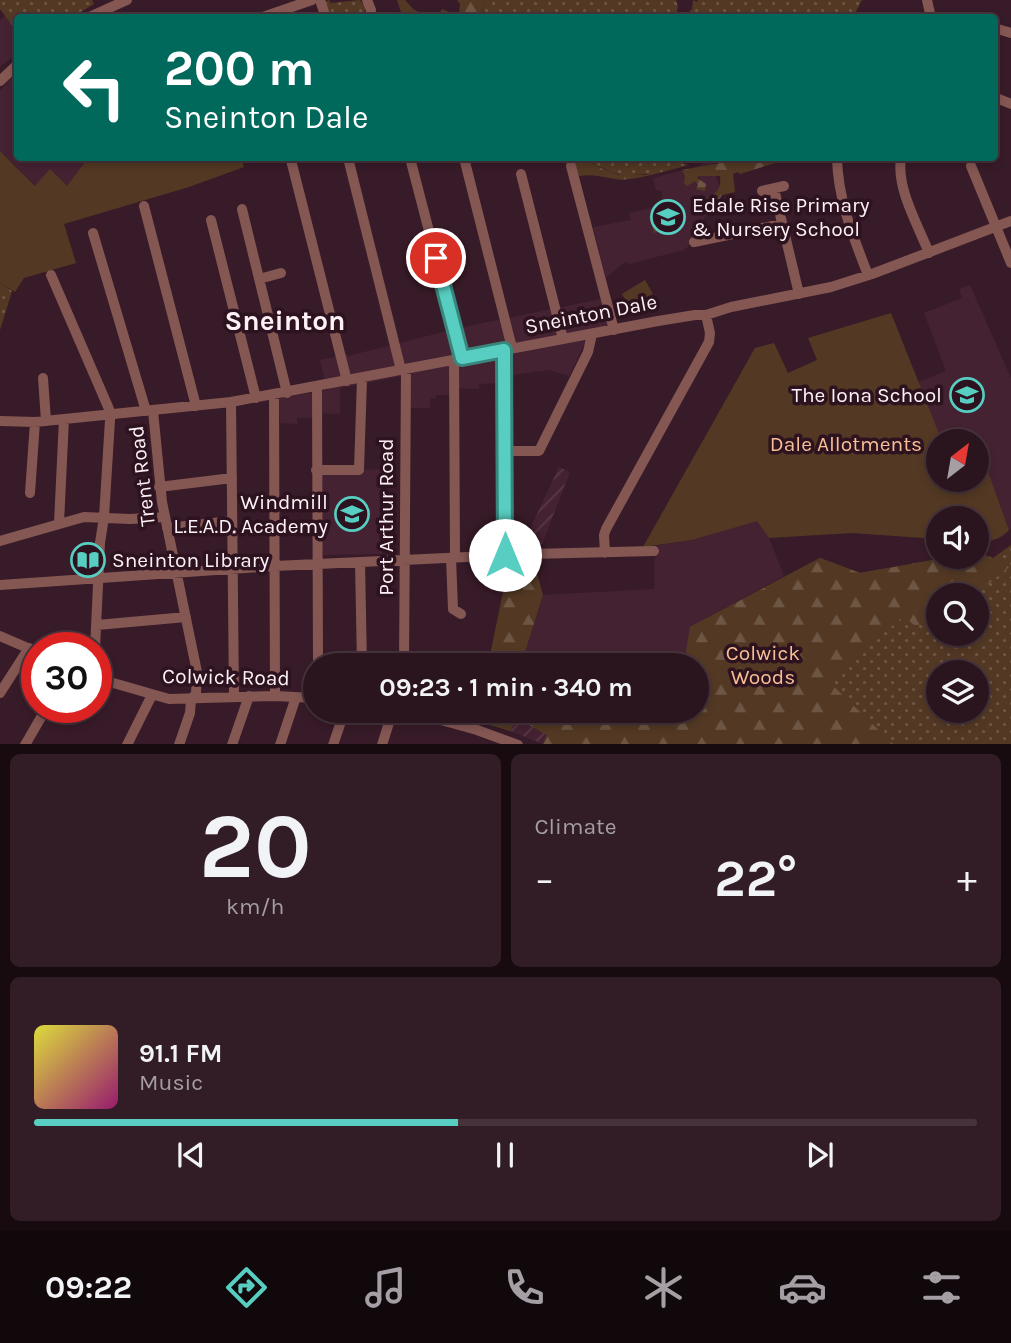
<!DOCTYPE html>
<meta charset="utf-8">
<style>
body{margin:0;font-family:Karla,sans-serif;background:#321d27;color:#f1f3f6;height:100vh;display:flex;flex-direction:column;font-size:26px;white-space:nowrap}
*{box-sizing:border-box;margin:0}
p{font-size:23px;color:#a59ea4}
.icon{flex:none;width:38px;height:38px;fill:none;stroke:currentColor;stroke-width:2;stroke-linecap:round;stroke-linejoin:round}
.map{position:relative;height:744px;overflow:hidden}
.sheet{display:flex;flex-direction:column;gap:10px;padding:10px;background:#170b10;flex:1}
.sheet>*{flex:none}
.top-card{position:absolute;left:14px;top:14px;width:984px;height:147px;border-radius:7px;box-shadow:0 4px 10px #0003,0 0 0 2px #46333c;background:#00695c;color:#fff;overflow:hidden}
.needle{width:46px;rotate:31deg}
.controls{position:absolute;left:926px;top:429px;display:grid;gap:14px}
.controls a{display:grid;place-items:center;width:63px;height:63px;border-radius:50%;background:#2a141e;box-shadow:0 4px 10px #0003,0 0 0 2px #46333c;font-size:35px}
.speed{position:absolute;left:21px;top:632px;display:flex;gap:14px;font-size:35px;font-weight:700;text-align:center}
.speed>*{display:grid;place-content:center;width:91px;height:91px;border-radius:50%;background:#2a141e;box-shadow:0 4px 10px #0003,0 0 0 2px #46333c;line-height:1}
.speed .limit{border:10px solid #d22;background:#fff;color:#111}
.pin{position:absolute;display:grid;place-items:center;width:60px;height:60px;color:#fff;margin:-30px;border:4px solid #fff;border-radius:50%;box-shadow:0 2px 7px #0007}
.me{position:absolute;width:77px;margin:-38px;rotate:0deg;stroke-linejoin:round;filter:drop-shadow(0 0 5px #0008)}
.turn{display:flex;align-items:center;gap:24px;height:147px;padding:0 35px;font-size:32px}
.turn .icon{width:91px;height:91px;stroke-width:2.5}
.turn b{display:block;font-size:49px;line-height:60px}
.big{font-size:52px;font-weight:700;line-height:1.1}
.sheet .widget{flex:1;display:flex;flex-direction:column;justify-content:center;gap:10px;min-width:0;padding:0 24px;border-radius:10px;background:#321d27}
.sheet .dial{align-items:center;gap:0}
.dial b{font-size:91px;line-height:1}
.song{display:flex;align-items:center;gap:21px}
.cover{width:84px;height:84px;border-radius:10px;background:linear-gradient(135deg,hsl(60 70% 55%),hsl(320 70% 35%))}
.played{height:7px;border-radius:4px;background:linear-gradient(90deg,#57cec1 45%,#46333c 45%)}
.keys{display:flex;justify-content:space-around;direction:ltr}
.heat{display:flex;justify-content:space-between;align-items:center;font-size:38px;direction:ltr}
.sheet .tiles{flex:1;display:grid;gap:10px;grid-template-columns:1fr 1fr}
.widget:last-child{grid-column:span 2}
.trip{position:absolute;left:303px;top:653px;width:406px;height:70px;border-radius:35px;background:#2a141e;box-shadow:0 4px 10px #0003,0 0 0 2px #46333c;font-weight:700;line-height:70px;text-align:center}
.tab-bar{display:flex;height:112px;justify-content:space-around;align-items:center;background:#11080c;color:#a59ea4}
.tab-bar .icon{width:49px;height:49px}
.tab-bar .on{color:#57cec1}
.tab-bar b{font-size:32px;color:#f1f3f6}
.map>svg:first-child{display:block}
.built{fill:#452232}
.industrial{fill:url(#industrial-furrows)}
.grass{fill:url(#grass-dots);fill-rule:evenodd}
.forest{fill:url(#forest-firs)}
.garden{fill:#533924}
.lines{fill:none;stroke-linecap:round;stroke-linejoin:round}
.minor{stroke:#855753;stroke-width:10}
.route-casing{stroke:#39867d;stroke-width:18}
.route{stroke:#57cec1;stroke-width:12}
.labels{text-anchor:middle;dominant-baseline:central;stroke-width:7;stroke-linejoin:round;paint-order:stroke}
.poi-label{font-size:21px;fill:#fef1f6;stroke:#2d121f;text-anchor:start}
.street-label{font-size:21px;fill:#fef1f6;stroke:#2d121f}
.park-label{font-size:21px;fill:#f8bf94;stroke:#2d121f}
.district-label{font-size:28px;font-weight:bold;fill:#fef1f6;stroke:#2d121f}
</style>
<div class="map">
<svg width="1011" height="745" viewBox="0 0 1011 745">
<defs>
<pattern id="industrial-furrows" width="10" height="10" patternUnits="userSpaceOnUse" patternTransform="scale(1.75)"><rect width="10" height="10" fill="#452232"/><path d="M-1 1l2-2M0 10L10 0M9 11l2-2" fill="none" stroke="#583846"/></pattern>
<pattern id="grass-dots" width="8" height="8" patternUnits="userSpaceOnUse" patternTransform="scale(1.75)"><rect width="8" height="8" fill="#533924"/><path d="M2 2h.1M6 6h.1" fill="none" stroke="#6d5644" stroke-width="1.8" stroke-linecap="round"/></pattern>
<pattern id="forest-firs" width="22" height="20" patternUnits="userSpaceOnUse" patternTransform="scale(1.75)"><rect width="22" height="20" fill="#533924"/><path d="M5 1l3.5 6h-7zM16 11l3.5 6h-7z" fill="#6d5644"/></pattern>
</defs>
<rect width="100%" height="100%" fill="#381b28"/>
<path class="built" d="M5 16 18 32 17 54 0 67V20Z
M14 75 18 78V158H88L67 186H36L0 151V91Z
M711 159 722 195 703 220 705 231 698 233V237L684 250 629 264 626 261 606 278 593 227 631 220 629 213 661 206 662 191 656 190 653 178 698 166Z
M970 285 1011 378V529L1009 530 987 470 977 475 976 441H942L918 382 946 371 924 313 962 298 959 289Z
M601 299 608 326 591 331 569 376 549 370 499 377V383L479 384V389L453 388V395H436V398L430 399V408H409L408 375 340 388V414L313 413V418H297V424L280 423 279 398 327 390 320 360 346 354 348 356 459 328Z
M382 469V554L323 555 322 474 363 473V470Z
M757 520 769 538 784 576 690 627 684 665H521L543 595 654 589 655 546 692 540Z"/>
<path class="industrial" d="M559 467 570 472 542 544 522 546Z
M517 718 547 735 543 744 510 731Z"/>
<path class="grass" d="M0 0H92L94 4 72 17 18 18 17 32 0 9Z
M329 0 331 3 360 0 366 8C361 23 340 17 327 17L322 3Z
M485 0H676L678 6 676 17 480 18Z
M693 0 697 2 698 0H862L853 17 689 18 690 10H692Z
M582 158H636L648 160 660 158 689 165 651 175C642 173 631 176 621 175 607 172 595 163 582 158Z
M0 283 12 291 0 330Z
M1011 545V744L543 745 547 735 517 718 510 731 469 718 472 710H696V665H684L690 627 820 558 860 573 949 557 976 556 977 552 993 558ZM938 595H976V634H938ZM938 672H976V710H938Z"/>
<path class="forest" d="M397 0H405L413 9 428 17H400L401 12Z
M457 0H485L480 17H437L442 9 454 14 459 13 460 4Z
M584 158 603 169 619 175H651C640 177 627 181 615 179 601 177 593 174 579 176L574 161 557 162 561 159Z
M731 158H778L775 163 740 174 738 172 733 174 735 192 722 195 714 207 703 203V200C715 195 722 190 720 176H698L697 178 706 184 705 191 696 189 698 185 695 181 687 186 684 183 685 176 682 170 720 163Z
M977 552 1009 567 975 595H938V616L916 627 904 616 828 681 893 744H543L547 735 517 718 510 731 469 718 472 710H696V665H684L690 627 820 558 860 573 952 557 976 556Z
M509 563 535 566 543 595 521 665H488Z"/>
<path class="garden" d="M0 151 35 186 50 169 67 186 88 158H241L244 167 189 187 64 224 76 263 24 278 15 292 0 283Z
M680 208 684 225 654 233 649 216Z
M645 280 653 294 629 306 622 294Z
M891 313 942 441H938V480H957L959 483 967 480H976L977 475 987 469 1009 530C1000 540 989 542 977 542L976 518H938V539L852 533 769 538 757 521 692 540 643 547 755 348 774 343 788 373 817 360 808 338Z"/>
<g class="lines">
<path class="minor" d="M320 0 326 18
M367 0 371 10 370 18
M927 0 931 18
M87 18 127 0
M260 18 312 0
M994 28 1011 33
M0 81 18 64
M994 97 1011 104
M348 158 401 370
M410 158 462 358
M464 158 512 348
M837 158C838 200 853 236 868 275
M901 158C896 188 918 225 929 253
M291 160 347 381
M571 166 614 330
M971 166 1011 263
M521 174 563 339
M774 189 799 294
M762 191 784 186
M144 206 196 406
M242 209 287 393
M211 220 256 398
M93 233 146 411
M694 242 782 224
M51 275 109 409 110 420 104 517 100 543 95 648
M259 279 281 273
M504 350 505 555
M454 359 455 558
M43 378 46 421
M317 387 318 665
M274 396 275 696
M231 402 234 697
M153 411 162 502 197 672 196 694 191 699 190 713 179 745
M0 421 35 422 231 402 658 321 695 315H706L731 307 831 287 872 274 1011 221
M505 451H539L588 352 592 334
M316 470H359L362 379
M159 487 232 478
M30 493 35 422
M59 523 64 419
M167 528 232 521
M0 541 84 517 130 519 165 517
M605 553 604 535 606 529 709 342 710 333 706 315
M451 558 453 609 461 614
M360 562 362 665
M0 585 275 566 530 554 654 551
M97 625 186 617
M0 636 37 652
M404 665 406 369
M96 678 169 699 275 696 315 698
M0 693 29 648
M405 710 477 730 518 745
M25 745 47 707
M127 745 152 695
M232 745 249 696
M280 745 296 697
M333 745 345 710
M382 745 393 710"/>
</g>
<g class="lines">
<g class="route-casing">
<path id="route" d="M436 258 462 358 504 350 505 555"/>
</g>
<use href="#route" class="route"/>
</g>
<defs>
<g id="school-ring" transform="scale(1.75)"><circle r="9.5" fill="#2d121f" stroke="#57cec1" stroke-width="1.5"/><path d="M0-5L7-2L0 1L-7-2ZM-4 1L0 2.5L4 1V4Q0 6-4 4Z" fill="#57cec1"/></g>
<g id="library-ring" transform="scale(1.75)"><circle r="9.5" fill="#2d121f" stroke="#57cec1" stroke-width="1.5"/><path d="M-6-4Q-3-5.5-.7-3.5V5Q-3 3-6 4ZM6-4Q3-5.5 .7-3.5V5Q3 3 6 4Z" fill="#57cec1"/></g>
</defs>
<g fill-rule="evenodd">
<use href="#school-ring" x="668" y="217"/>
<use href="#school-ring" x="967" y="395"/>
<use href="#school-ring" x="352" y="514"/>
<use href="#library-ring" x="88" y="560"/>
</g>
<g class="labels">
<g class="poi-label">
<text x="692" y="205">Edale Rise Primary<tspan x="692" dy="24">&amp; Nursery School</tspan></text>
<text x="942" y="395" text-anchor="end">The Iona School</text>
<text x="328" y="502" text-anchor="end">Windmill<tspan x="328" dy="24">L.E.A.D. Academy</tspan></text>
<text x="112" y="560">Sneinton Library</text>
</g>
<g class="street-label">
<text transform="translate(591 314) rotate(-11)">Sneinton Dale</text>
<text transform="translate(142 476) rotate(-97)">Trent Road</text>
<text transform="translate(386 517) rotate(-90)">Port Arthur Road</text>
<text transform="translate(226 677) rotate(1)">Colwick Road</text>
</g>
<g class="park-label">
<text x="846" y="444">Dale Allotments</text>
<text x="763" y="653">Colwick<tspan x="763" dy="24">Woods</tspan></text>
</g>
<g class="district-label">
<text x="285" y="320">Sneinton</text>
</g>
</g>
</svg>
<div class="controls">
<a><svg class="needle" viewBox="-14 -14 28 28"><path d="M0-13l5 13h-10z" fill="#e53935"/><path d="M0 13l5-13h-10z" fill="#a59ea4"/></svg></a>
<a><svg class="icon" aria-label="sound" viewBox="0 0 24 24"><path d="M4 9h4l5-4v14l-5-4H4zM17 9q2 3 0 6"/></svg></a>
<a><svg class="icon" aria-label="search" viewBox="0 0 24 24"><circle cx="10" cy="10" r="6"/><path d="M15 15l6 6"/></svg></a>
<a><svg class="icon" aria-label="layers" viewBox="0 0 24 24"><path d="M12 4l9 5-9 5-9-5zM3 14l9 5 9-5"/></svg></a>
</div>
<div class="speed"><div class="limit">30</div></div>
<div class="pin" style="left:436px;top:258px;background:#d93025"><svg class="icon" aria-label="arrive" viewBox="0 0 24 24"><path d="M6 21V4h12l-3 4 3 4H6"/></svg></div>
<svg class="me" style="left:505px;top:555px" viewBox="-20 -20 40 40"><circle r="19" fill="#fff"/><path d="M0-13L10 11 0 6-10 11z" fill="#57cec1"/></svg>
<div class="trip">09:23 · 1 min · 340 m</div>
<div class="top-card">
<div class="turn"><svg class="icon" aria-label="left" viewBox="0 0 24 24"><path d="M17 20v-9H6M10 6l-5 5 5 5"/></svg><div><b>200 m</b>Sneinton Dale</div></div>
</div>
</div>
<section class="sheet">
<div class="tiles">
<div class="widget dial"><b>20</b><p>km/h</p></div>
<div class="widget"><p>Climate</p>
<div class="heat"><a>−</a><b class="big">22°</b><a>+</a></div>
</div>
<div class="widget">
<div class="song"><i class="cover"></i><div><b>91.1 FM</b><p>Music</p></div></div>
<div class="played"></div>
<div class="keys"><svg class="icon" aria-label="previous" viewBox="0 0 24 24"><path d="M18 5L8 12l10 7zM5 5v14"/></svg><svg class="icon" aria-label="pause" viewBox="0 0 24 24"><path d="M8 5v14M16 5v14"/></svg><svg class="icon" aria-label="next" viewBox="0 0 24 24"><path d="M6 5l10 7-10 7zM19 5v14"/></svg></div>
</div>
</div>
</section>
<nav class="tab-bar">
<b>09:22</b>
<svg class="icon on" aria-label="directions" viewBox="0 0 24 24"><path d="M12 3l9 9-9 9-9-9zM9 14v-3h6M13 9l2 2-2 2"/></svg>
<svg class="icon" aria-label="music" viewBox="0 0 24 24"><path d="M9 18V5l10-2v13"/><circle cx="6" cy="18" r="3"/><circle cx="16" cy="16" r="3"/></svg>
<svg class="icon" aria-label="phone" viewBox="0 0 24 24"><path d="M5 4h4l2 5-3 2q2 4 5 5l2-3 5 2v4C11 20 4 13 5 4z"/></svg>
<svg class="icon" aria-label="climate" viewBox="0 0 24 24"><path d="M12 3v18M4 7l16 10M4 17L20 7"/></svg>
<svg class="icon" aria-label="car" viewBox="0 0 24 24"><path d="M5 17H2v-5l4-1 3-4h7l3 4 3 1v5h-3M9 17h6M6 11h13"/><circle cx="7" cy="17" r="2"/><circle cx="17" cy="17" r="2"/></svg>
<svg class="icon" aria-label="filters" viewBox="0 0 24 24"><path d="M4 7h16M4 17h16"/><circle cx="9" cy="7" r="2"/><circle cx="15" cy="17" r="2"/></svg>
</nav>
